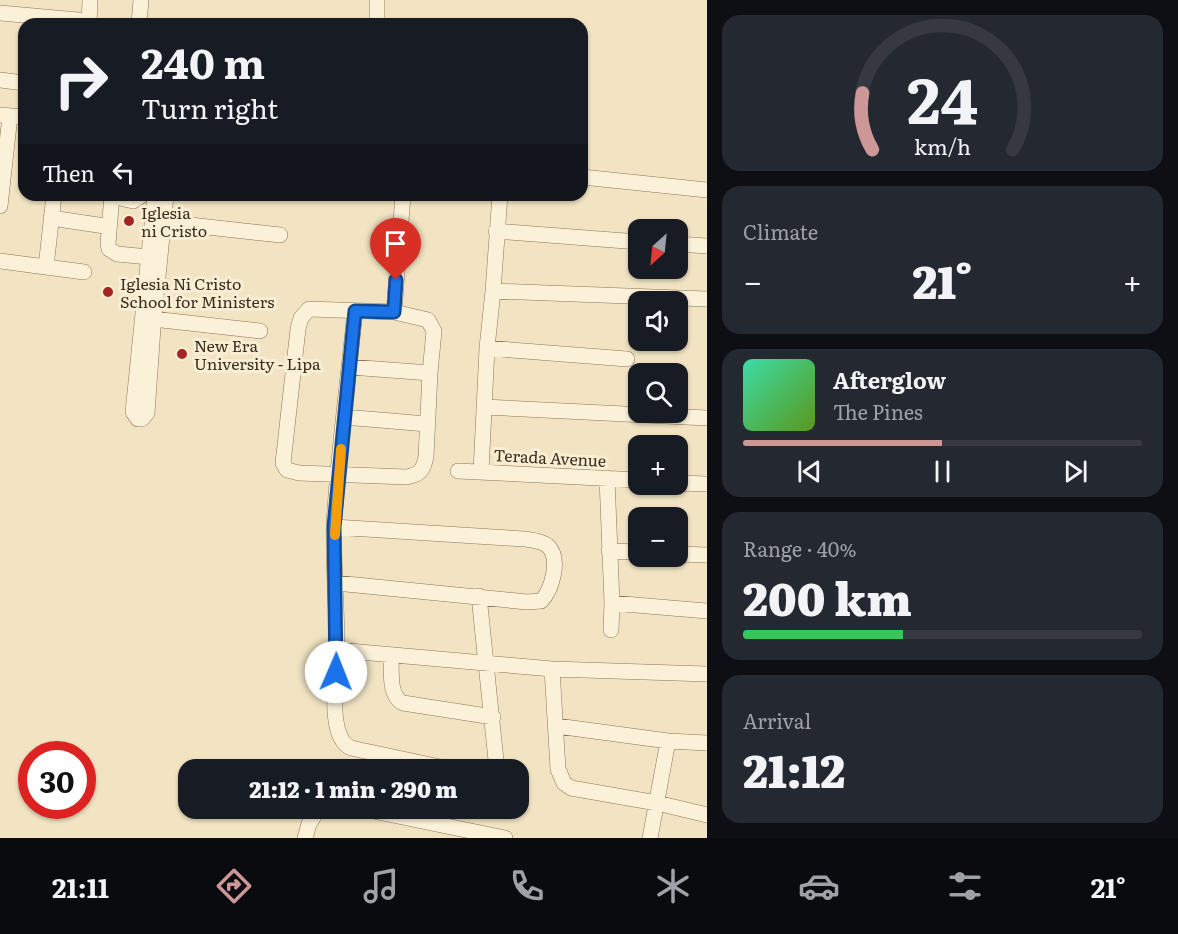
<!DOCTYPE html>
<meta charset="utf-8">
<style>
body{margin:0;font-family:Literata,serif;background:#242831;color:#f1f3f6;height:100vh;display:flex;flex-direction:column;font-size:22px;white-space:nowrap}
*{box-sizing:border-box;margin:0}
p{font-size:20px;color:#9ea1a6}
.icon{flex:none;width:33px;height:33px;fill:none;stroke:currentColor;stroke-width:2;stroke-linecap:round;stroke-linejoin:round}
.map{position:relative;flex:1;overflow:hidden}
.sheet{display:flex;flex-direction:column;gap:15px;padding:15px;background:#0d0f14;width:471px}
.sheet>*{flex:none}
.banner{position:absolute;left:18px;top:18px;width:570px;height:183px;border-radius:18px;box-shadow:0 2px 4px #0004;background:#171b24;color:#f1f3f6;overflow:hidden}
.needle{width:39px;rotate:207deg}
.fabs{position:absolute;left:628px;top:219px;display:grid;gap:12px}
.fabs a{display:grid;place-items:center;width:60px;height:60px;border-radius:12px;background:#171b24;box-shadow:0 2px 4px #0004;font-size:30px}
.speed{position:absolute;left:18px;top:741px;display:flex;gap:12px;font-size:30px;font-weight:700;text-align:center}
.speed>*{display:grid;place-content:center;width:78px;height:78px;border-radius:50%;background:#171b24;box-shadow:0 2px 4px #0004;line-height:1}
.speed .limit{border:9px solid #d22;background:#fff;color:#111}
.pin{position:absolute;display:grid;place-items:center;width:51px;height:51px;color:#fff;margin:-62px -26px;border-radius:50% 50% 50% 0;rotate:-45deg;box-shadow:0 0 6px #0007}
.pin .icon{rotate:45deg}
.me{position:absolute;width:66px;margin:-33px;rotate:1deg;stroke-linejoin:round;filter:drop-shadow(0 0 4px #0008)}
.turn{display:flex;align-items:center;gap:21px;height:126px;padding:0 24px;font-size:27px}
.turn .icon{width:78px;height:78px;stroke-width:2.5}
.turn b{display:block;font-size:42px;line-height:51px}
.then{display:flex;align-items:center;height:57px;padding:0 24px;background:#0003;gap:12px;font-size:22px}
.big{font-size:45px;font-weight:800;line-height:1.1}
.sheet .widget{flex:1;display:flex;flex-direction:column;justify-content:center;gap:9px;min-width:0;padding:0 21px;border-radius:18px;background:#242831}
.sheet .dial{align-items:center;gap:0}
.dial svg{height:156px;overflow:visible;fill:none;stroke:#363941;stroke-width:7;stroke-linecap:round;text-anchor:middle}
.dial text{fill:#f1f3f6;stroke:none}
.song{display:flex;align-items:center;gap:18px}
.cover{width:72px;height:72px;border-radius:9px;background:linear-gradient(135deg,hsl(160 70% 55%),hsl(90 70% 35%))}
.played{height:6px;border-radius:3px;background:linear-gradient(90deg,#cd9697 50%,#363941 50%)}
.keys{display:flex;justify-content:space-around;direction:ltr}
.heat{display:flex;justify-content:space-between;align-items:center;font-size:33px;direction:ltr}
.charge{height:9px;border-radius:4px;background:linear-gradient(90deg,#34c759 40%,#363941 0)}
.trip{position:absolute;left:178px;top:759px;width:351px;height:60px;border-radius:18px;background:#171b24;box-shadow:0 2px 4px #0004;font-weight:800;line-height:60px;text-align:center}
.dock{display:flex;height:96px;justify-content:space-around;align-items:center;background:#090b0e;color:#9ea1a6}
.dock .icon{width:42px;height:42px}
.dock .on{color:#cd9697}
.dock b{font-size:27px;color:#f1f3f6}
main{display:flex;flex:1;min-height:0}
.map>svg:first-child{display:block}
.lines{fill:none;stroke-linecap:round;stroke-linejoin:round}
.minor-casing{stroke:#8e7558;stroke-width:16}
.minor{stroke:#fbf1d8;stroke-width:15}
.route-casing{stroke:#114b97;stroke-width:15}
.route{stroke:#1a73e8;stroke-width:10}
.slow{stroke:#f59e0b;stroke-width:10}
.poi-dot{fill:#a22423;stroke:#f8eed4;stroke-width:2}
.labels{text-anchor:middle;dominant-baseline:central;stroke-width:6;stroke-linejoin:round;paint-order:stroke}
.poi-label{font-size:16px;fill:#3c2d1d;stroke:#f8eed4;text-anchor:start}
.street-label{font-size:16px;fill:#3c2d1d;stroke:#f8eed4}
</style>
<main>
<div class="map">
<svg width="707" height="838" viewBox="0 0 707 838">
<rect width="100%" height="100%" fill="#f2e4c3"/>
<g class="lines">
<g class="minor-casing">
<path id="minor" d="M0 13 89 21
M89 24 90 0
M139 24 141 0
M377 24V0
M0 80 24 83
M0 115 24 117
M582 177 707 190
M112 195 108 243 109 249 117 254 160 258
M155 195 133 412 138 419H142L147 413 153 328 166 195
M112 196 133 201 142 195
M0 206 10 116
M51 218 105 226
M163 222 280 235
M496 231 639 242
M678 244 707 246
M0 261 46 267 54 195
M46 267 84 272
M493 291 707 299
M309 309 394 312 428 320 434 331 430 373 426 457C423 470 421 474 407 477L299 473 287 470 283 463 298 329 301 318Z
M355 311C348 382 338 454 334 525 333 566 337 608 337 649 337 673 326 737 351 748L454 770
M394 312 403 195
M153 319 260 331
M487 348 627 359
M350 367 430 373
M484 407 707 418
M344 417 427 424
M458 471 639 480
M481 472 487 348 493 291 500 195
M607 478 612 603 611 630
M678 483 707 484
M334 527 524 539C532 540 542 541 548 546 561 559 552 590 541 601L527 602 336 583
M609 551 639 552
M678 554 707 555
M479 596 497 770
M612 603 707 611
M337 650 552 669 707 674
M391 655C392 670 388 696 403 703L493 717
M552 669 558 769 564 783 571 788 657 803 707 815
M557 726 668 741 707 743
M359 808 505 838
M305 838 309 824 319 808
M650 838 668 741"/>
</g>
<use href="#minor" class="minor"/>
</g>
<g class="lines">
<g class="route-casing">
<path id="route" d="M336 672 334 527 355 311 394 312 396 280"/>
</g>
<use href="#route" class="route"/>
<path class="slow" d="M335 535 341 449"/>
</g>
<g class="poi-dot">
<circle cx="129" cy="221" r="6"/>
<circle cx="108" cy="292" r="6"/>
<circle cx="182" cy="354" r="6"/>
</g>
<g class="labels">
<g class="poi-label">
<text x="141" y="212">Iglesia<tspan x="141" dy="18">ni Cristo</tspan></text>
<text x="120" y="283">Iglesia Ni Cristo<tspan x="120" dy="18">School for Ministers</tspan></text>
<text x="194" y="345">New Era<tspan x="194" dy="18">University - Lipa</tspan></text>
</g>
<g class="street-label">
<text transform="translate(550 457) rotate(3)">Terada Avenue</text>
</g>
</g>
</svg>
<div class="fabs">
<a><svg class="needle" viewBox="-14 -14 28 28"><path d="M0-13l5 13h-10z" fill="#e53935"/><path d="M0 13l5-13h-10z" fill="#9ea1a6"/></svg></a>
<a><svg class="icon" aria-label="sound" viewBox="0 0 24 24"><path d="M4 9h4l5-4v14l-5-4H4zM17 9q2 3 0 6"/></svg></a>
<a><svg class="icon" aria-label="search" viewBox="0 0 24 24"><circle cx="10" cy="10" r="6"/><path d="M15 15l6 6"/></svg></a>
<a>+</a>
<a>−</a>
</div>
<div class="speed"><div class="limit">30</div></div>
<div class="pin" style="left:396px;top:280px;background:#d93025"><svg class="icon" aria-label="arrive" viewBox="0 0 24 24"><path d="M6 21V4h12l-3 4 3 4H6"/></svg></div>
<svg class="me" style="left:336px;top:672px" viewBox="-20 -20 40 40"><circle r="19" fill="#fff"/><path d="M0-13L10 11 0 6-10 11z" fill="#1a73e8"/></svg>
<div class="trip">21:12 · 1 min · 290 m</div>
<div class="banner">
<div class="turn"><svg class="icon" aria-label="right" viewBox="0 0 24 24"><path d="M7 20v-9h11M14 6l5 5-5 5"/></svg><div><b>240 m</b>Turn right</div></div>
<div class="then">Then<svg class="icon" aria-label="left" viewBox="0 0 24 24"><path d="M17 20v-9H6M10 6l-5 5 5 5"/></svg></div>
</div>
</div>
<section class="sheet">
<div class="widget dial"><svg viewBox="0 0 100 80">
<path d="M14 69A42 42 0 1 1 86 69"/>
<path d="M14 69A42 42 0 0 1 9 40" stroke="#cd9697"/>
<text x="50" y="56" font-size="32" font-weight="700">24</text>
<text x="50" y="72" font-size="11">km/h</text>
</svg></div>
<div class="widget"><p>Climate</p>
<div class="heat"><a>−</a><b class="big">21°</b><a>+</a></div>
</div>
<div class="widget">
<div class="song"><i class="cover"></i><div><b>Afterglow</b><p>The Pines</p></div></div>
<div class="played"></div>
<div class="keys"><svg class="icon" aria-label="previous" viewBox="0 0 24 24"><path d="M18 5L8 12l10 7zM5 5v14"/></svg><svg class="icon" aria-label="pause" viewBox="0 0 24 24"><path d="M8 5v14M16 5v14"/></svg><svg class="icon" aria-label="next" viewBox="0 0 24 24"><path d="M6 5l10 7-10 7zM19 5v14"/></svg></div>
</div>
<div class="widget"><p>Range · 40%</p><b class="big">200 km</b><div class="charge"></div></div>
<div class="widget"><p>Arrival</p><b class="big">21:12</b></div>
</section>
</main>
<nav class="dock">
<b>21:11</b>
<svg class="icon on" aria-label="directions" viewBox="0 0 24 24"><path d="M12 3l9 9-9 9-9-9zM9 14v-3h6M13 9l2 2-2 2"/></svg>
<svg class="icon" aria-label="music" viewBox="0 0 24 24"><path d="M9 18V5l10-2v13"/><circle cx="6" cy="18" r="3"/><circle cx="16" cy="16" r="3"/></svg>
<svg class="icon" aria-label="phone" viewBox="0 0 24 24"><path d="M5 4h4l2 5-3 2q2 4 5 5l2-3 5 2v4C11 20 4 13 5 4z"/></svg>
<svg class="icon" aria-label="climate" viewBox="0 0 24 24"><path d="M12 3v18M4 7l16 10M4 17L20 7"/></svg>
<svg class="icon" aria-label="car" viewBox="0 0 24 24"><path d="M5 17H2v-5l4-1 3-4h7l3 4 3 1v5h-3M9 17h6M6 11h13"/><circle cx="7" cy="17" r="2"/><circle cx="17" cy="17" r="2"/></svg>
<svg class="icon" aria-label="filters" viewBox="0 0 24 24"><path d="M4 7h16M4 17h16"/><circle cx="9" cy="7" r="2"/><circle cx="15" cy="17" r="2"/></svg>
<b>21°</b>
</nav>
